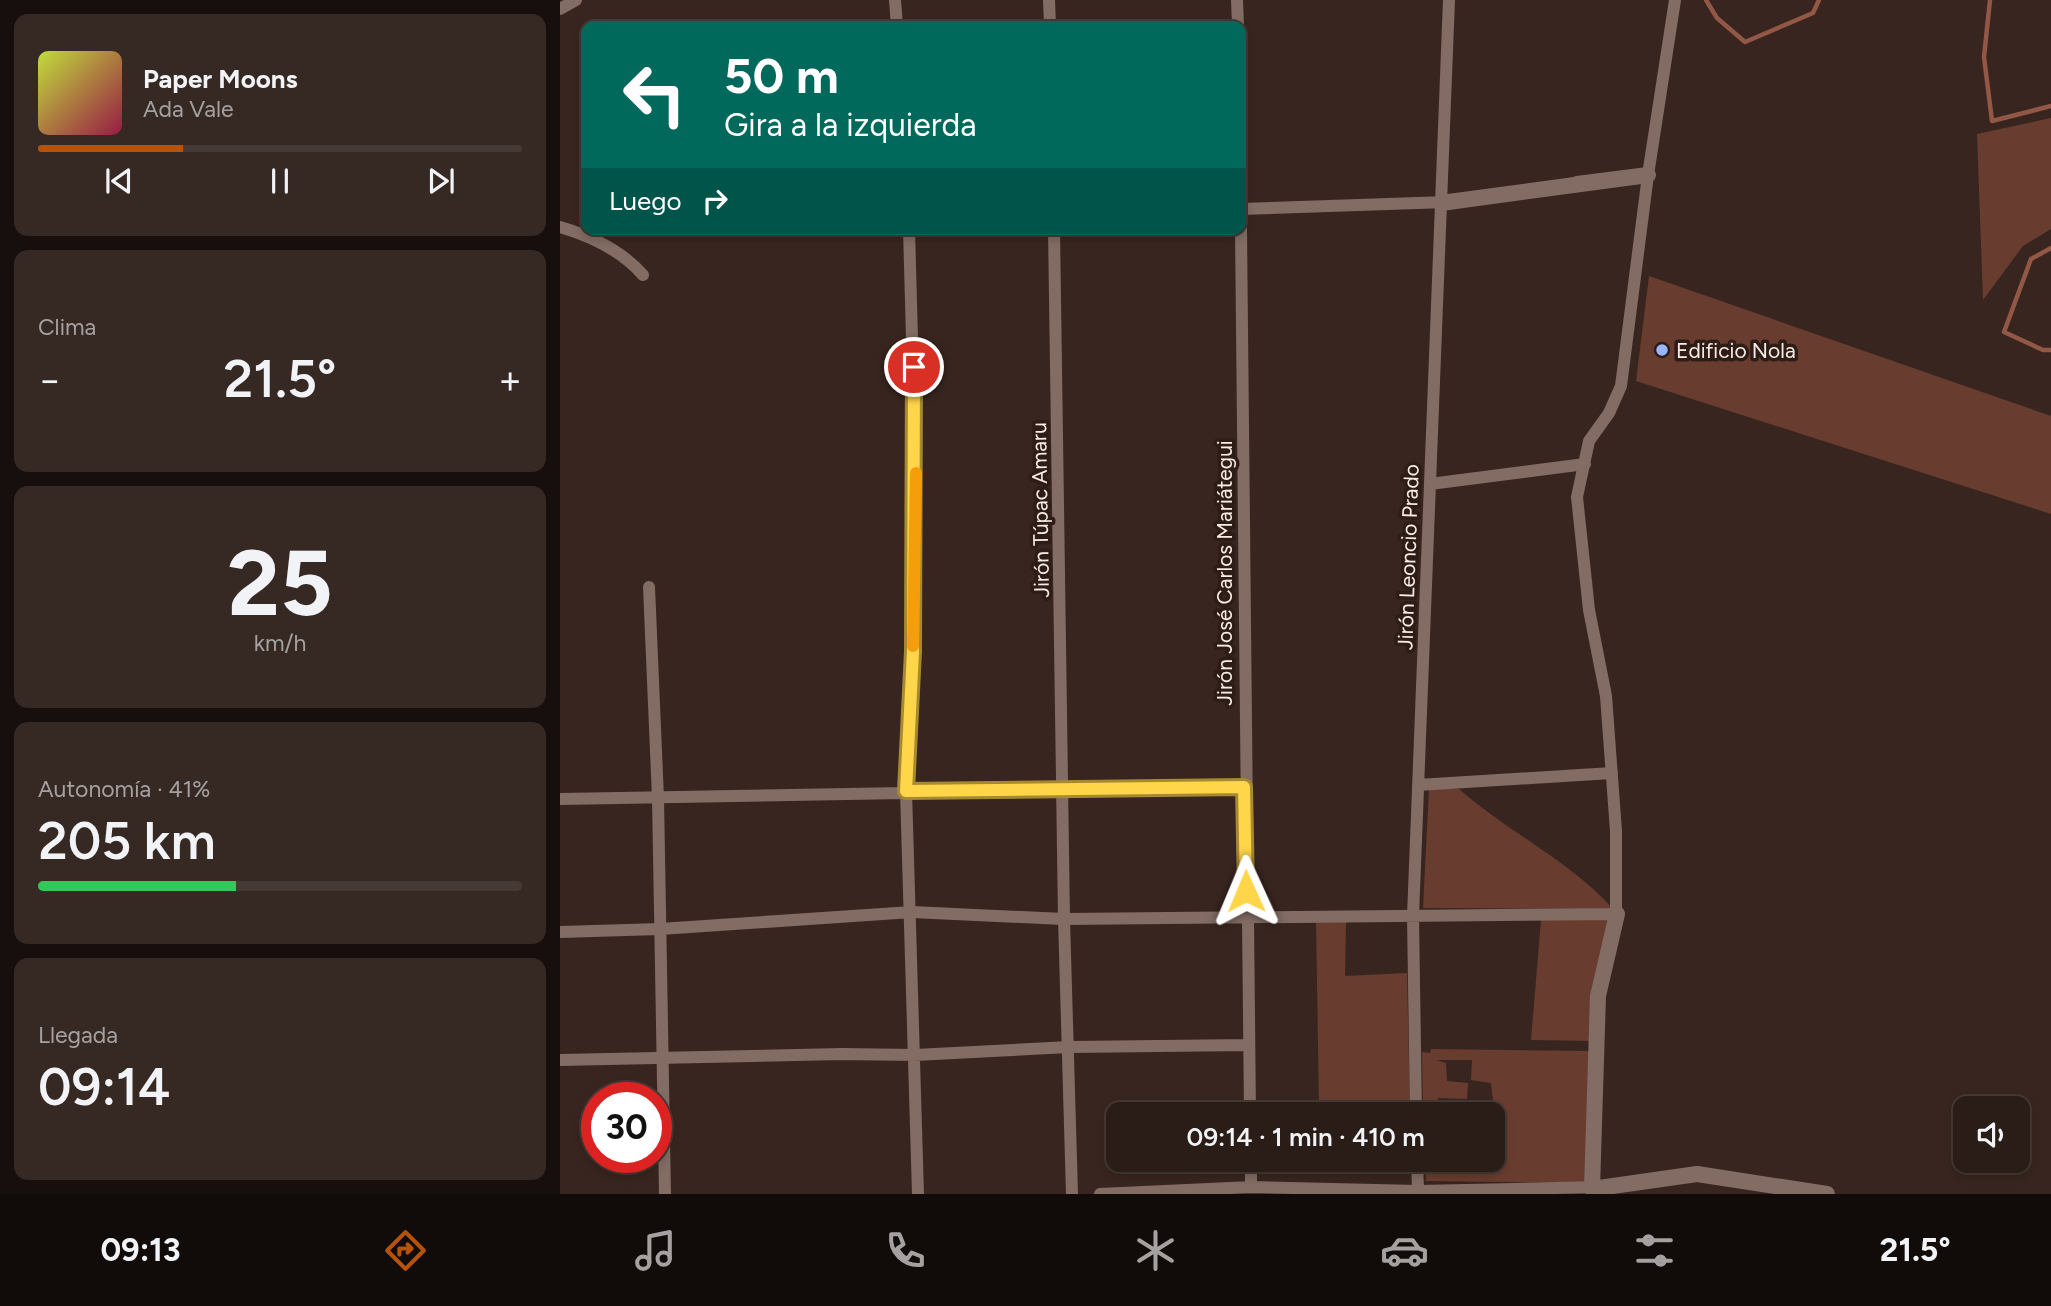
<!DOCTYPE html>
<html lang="es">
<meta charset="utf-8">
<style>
body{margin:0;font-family:Figtree,sans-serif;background:#362924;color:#f1f3f6;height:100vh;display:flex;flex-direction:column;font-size:26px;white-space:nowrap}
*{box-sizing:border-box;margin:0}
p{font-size:23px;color:#a5a1a1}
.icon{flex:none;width:38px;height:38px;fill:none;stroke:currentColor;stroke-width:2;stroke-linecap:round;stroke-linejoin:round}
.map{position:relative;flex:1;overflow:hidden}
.drawer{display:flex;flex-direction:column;gap:14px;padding:14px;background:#170f0d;width:560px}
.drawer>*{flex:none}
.guide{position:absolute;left:21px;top:21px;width:665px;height:214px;border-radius:14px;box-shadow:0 4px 10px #0003,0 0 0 2px #463a36;background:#00695c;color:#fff;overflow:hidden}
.buttons{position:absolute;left:1393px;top:1096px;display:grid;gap:14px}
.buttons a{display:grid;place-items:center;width:77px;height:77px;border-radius:14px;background:#2a1c17;box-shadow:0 4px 10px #0003,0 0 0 2px #463a36;font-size:35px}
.speed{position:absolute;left:21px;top:1082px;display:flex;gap:14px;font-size:35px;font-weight:700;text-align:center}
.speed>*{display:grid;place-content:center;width:91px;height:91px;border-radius:50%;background:#2a1c17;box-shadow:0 4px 10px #0003,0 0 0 2px #463a36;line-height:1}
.speed .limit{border:10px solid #d22;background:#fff;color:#111}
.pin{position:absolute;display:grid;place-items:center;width:60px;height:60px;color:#fff;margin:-30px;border:4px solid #fff;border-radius:50%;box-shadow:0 2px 7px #0007}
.me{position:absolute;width:77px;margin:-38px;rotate:359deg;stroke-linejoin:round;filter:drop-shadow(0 0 5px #0008)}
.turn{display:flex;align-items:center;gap:24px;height:147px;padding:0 28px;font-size:32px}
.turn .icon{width:91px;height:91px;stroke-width:2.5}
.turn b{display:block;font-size:49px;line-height:60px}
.then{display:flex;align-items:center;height:66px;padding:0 28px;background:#0003;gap:14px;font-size:26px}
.big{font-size:52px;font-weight:600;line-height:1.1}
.drawer .tile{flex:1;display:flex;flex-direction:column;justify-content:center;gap:10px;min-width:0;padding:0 24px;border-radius:14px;background:#362924}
.drawer .dial{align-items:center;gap:0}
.dial b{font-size:91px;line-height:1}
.song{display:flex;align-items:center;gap:21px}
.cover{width:84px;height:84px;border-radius:10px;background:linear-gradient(135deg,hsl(70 70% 55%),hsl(340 70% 35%))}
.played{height:7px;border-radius:4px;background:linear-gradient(90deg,#b45309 30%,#463a36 30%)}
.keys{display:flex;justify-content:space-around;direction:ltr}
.heat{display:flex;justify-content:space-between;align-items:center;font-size:38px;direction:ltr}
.charge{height:10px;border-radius:5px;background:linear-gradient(90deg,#34c759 41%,#463a36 0)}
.trip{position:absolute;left:546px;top:1102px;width:399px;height:70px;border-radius:14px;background:#2a1c17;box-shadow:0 4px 10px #0003,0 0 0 2px #463a36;font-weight:600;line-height:70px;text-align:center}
.dock{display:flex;height:112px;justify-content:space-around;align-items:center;background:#110b09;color:#a5a1a1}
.dock .icon{width:49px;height:49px}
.dock .on{color:#b45309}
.dock b{font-size:32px;color:#f1f3f6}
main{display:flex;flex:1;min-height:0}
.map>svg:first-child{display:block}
.green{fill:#683d2f}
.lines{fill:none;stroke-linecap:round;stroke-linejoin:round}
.stream{stroke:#925845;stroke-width:4.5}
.minor{stroke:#826c64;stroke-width:12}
.tertiary{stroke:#826c64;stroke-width:16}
.route-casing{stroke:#a68a30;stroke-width:18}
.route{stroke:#ffd54a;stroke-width:12}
.slow{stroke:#f59e0b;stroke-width:12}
.poi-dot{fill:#97b6fd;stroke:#2e1c16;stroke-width:2.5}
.labels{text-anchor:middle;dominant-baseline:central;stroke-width:7;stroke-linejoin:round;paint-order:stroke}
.poi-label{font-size:21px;fill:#f9ece7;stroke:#2e1c16;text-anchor:start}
.street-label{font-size:21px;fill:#f9ece7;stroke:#2e1c16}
</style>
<main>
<section class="drawer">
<div class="tile">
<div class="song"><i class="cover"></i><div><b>Paper Moons</b><p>Ada Vale</p></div></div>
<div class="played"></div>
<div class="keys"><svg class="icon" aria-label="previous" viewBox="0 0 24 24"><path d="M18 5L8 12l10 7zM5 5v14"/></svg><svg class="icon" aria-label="pause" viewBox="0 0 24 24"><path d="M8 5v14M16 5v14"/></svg><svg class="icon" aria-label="next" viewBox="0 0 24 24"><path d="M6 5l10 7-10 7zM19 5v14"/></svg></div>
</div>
<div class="tile"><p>Clima</p>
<div class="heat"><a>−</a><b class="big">21.5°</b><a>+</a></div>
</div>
<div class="tile dial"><b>25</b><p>km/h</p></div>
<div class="tile"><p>Autonomía · 41%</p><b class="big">205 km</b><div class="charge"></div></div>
<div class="tile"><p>Llegada</p><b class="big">09:14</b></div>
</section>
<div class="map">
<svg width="1491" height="1194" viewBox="0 0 1491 1194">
<rect width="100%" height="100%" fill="#38251f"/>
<path class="green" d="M1491 118V229L1463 246 1423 300 1417 134Z
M1089 276 1491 416V514L1076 381Z
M869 789H899C948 832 1010 861 1053 909L863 908Z
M1052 919 1034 1041 971 1040 981 920Z
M756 922H786L785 976 847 973 850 1110 759 1106Z
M871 1049 1030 1051 1027 1183 866 1181 865 1160H933V1115H911V1112L934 1111 931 1083 911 1080 912 1060H876L886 1063 887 1081 908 1083 907 1099 878 1098 877 1115H863L862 1052 870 1053Z"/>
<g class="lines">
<path class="stream" d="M1146 0 1157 18 1185 42 1253 13 1259 0
M1430 0 1424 57 1432 121 1491 106
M1491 248 1471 259 1444 332 1483 350H1491"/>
<path class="minor" d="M335 0 337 26
M489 0 490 26
M677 0 678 26
M0 9 16 0
M681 209 887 202
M0 227C31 236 61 250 83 275
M349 229 356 485 353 651 346 791 358 1194
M494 229 504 919 512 1194
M681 229 690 1115
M870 484 1025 464
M89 587 98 798 105 1194
M858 785 1052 773
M0 799 684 787
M1056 921V831L1046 696 1029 610 1017 497 1029 441 1049 413 1061 386 1088 175 1115 0
M0 932 100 929 352 912 504 919 1057 914
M0 1060 282 1054 355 1055 509 1047 688 1045
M856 1115 853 916 889 0
M691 1160V1187
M857 1160 858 1191
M540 1194 691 1187 858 1191 1041 1187"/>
<path class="tertiary" d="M881 203 1088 175 1017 184
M1057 914 1038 996 1032 1189 1137 1174 1267 1194"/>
</g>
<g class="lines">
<g class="route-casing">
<path id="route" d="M354 367 353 651 346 791 684 787 686 891"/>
</g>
<use href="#route" class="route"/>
<path class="slow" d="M353 646 356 473"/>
</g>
<circle class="poi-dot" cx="1102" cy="350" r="7"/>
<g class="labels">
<g class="poi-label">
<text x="1116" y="350">Edificio Nola</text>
</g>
<g class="street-label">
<text transform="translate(480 510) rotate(-91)">Jirón Túpac Amaru</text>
<text transform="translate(848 557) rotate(-88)">Jirón Leoncio Prado</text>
<text transform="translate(664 573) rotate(-90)">Jirón José Carlos Mariátegui</text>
</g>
</g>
</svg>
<div class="buttons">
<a><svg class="icon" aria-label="sound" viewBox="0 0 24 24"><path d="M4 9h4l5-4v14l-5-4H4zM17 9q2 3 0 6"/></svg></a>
</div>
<div class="speed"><div class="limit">30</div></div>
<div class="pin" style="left:354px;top:367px;background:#d93025"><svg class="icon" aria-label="arrive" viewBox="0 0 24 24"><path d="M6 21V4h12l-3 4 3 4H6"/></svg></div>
<svg class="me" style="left:686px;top:891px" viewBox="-20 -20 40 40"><path d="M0-17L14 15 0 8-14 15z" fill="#ffd54a" stroke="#fff" stroke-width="4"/></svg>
<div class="trip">09:14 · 1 min · 410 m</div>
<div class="guide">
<div class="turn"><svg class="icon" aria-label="left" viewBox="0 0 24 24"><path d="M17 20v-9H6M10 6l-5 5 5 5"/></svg><div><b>50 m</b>Gira a la izquierda</div></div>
<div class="then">Luego<svg class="icon" aria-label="right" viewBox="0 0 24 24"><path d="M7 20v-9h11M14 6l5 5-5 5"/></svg></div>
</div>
</div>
</main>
<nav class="dock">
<b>09:13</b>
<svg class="icon on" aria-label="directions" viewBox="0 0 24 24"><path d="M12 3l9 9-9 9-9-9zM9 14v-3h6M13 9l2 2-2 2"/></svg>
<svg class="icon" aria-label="music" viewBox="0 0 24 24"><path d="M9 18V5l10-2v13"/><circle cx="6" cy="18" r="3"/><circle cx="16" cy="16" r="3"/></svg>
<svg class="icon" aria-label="phone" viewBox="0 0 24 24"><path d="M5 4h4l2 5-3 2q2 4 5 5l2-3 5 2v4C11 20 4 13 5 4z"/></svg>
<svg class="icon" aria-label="climate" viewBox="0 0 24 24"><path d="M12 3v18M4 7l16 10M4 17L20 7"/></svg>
<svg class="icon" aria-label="car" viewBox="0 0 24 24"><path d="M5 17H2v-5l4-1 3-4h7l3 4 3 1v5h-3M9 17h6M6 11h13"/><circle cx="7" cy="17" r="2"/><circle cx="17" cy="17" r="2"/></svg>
<svg class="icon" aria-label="filters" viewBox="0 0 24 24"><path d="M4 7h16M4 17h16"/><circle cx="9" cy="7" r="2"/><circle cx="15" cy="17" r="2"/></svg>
<b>21.5°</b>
</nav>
